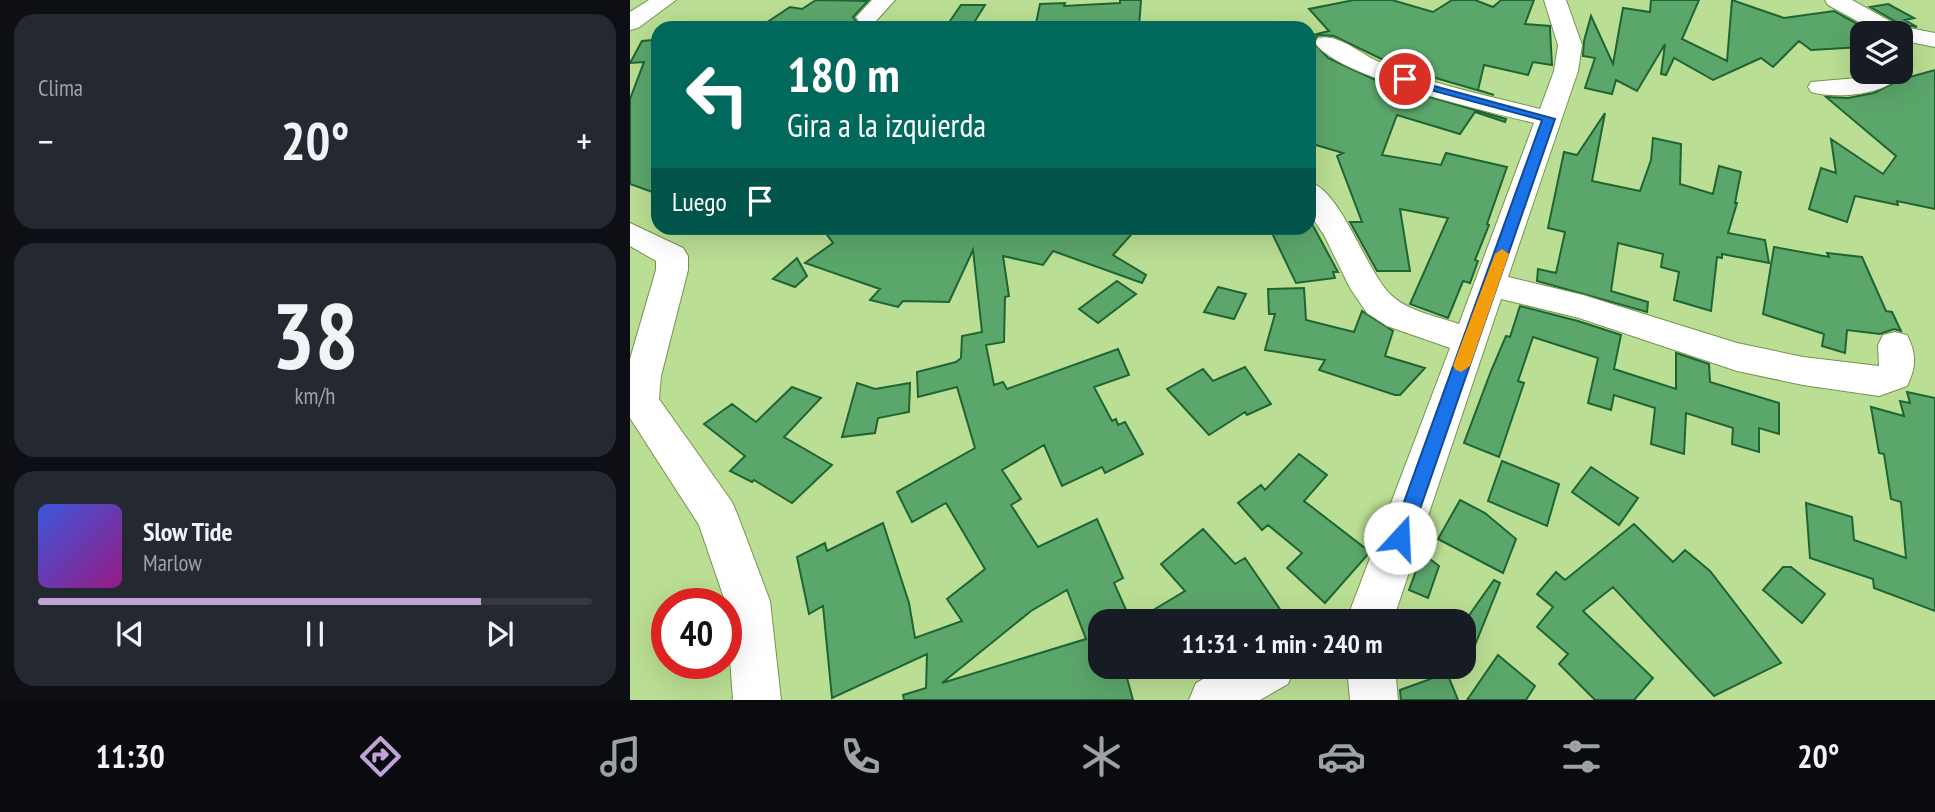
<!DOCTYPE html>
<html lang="es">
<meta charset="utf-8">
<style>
body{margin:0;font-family:"PT Sans Narrow",sans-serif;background:#242831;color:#f1f3f6;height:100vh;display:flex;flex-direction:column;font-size:26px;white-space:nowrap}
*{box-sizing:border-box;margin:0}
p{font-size:23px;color:#9ea1a6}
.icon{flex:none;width:38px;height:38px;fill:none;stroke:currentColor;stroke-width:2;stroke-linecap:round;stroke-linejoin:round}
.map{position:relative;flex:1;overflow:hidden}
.side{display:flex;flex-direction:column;gap:14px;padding:14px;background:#0d0f14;width:630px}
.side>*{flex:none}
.top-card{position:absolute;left:21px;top:21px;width:665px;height:214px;border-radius:21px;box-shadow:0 7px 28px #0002;background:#00695c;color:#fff;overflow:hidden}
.buttons{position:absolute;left:1220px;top:21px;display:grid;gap:14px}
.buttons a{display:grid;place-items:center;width:63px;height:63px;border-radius:14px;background:#171b24;box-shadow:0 7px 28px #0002;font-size:35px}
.speed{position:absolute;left:21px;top:588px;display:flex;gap:14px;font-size:35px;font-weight:700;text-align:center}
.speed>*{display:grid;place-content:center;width:91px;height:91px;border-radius:50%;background:#171b24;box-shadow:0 7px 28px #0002;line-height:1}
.speed .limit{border:10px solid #d22;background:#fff;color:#111}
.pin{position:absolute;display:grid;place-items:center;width:60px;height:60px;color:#fff;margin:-30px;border:4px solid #fff;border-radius:50%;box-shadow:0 2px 7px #0007}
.me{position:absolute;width:77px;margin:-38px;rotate:20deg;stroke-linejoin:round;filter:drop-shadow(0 0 5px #0008)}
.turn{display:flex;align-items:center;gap:24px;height:147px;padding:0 21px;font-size:32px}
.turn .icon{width:91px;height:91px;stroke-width:2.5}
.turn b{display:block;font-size:49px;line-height:60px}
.then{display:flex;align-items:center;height:66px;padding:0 21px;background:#0003;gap:14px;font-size:26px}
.big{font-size:52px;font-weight:700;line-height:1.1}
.side .widget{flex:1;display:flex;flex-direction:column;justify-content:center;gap:10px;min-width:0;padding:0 24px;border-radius:21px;background:#242831}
.side .dial{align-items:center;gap:0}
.dial b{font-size:91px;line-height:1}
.song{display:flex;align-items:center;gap:21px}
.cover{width:84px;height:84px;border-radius:10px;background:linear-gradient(135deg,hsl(230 70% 55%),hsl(310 70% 35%))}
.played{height:7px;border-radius:4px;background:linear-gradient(90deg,#c1a3d8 80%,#363941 80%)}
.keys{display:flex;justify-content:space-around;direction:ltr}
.heat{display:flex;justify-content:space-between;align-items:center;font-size:38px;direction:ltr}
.trip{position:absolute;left:458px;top:609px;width:388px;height:70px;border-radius:21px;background:#171b24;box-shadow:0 7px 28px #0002;font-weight:700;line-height:70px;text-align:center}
.dock{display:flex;height:112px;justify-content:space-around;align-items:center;background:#090b0e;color:#9ea1a6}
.dock .icon{width:49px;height:49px}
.dock .current{color:#c1a3d8}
.dock b{font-size:32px;color:#f1f3f6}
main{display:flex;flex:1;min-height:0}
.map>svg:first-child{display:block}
.building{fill:#5ba66b;stroke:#1f6533;stroke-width:2;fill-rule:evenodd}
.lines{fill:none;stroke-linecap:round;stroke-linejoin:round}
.minor-casing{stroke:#73944c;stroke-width:2}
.minor{fill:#fff;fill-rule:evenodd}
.route{fill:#1a73e8;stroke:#114b97;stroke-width:2}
.slow{fill:#f59e0b}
</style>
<main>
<section class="side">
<div class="widget"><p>Clima</p>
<div class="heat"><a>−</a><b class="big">20°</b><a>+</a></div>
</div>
<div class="widget dial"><b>38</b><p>km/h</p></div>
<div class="widget">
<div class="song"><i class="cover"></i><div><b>Slow Tide</b><p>Marlow</p></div></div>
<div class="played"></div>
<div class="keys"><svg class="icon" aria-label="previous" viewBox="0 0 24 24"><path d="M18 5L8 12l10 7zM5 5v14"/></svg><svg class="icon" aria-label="pause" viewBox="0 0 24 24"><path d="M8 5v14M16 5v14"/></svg><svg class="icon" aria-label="next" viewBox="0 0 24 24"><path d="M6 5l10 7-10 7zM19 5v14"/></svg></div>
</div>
</section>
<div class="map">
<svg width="1305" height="700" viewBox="0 0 1305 700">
<rect width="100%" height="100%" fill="#bade93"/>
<path class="building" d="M186 0 238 1 223 17 229 25H238L233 28H168L136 23 160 7 172 9Z
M490 0H511L509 27 405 28 410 4 435 3 434 6 490 3Z
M724 0H762L803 12 822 0H845L863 7 871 0H904L895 24 920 26V29L922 65 903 62 898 75 854 65 848 90 864 95 768 67 704 36 688 35 683 42 698 58 752 83 876 119 875 122 845 112 830 134 767 115 752 155 811 165 816 153 877 167 857 224 859 225 845 260 848 261 840 283 833 281 818 318 780 304 818 218 770 209 780 271H747L720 222H732L707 156 713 153 679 143V36L699 31 679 9Z
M1021 0H1069L1052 39 1097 61 1102 0 1154 18 1204 11 1244 33H1232V47L1181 50 1169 41 1143 67 1131 58 1083 80 1044 58 1036 75 1031 74 1035 44 1007 91 986 80 982 94 955 88 965 58 953 56 954 41 961 16 983 64 993 8 1020 12Z
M1258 4 1284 18 1275 20 1287 27 1270 24 1240 7Z
M331 5H355L343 24H318Z
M26 30H28V194L0 184V99L14 62 0 63 12 41 23 40Z
M1305 70V209L1267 201 1268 205 1225 196 1217 222 1179 209 1191 168 1206 173 1201 139 1253 174 1266 156 1196 97 1218 98 1244 93 1269 80Z
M975 113 962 181 1010 191 1021 160 1023 138 1051 144 1050 184 1083 194 1089 166 1111 172 1105 203H1107L1098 233 1135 240 1139 263 1092 254V258L1087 257 1081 311 1044 300 1049 272 1031 267 1033 254 988 243 981 291 1018 302 1017 312 907 281 908 269 926 273 935 232 918 228 934 152 947 155Z
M679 224H682L708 272H703L705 278 666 283 642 233 679 228Z
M192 228H507L483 255 516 275 512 283 423 251 413 265 373 256 379 296 375 297 374 342 356 345 364 385 373 382 377 389 488 349 499 375 464 387 482 421 486 419 488 425 495 422 513 454 475 473 472 467 432 486 414 445 372 470 391 499 381 505 408 547 467 519 493 578 484 583 501 621H471V667H494L503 700H274L273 695 296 688 297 654 202 698 193 606 179 614 167 557 195 543 197 551 253 523 279 603 285 638 332 621 317 599 355 569 316 503 282 522 267 492 345 448 327 387 288 397 287 372 326 362 331 358 332 336 352 332 343 250 319 302 273 301 268 307 240 300 250 289 175 263 203 243ZM437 590 456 639 312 683 401 611Z
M1144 247 1199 257 1197 253 1232 257 1256 311 1262 312 1271 331 1264 329 1250 334 1217 330 1215 353 1192 346 1194 334 1133 314Z
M167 258 177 276 165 287 143 279Z
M487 281 506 294 468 323 449 309Z
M588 287 616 294 604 319 574 312Z
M674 288 676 320 724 332 732 311 763 331 755 356 795 368 770 395H765L689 370 695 360 635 350 645 314H639L638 289Z
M890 306 948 321 991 335 984 369 1046 389V353L1079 364 1080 382 1149 403V434L1129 428V452L1102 444 1103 428 1056 413 1054 454 1021 444 1025 408 984 395 981 410 958 403 968 358 903 337 888 381 894 383 869 457 834 443 861 371 876 336 880 337Z
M615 367 641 404 617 415 615 412 579 435 537 389 573 369 583 381Z
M227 383 245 389 280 383 279 412 248 418 245 433 212 437Z
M162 387 191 398 154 437 202 465 162 503 124 480 122 482 100 471 115 456 74 424 102 404 126 422Z
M1277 392 1305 398V611L1244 588 1243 579 1180 558 1176 503 1222 517 1224 540 1276 558 1271 502 1261 499 1254 454 1249 453 1241 407 1274 416 1270 401 1280 403Z
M669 454 697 475 674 501 740 552 695 603 657 568 672 553 638 525 632 530 608 503 631 485 635 490Z
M872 461 929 484 917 526 858 501Z
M961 467 1008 498 989 525 942 492Z
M830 500 855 513 886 539 873 573 808 539Z
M1004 524 1043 562 1055 550 1080 571 1151 663 1084 696 983 587 953 611 1023 678 1004 700H965L929 664 938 654 907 627 923 607 907 594 926 572 935 580Z
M573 529 605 564 615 558 658 621H505L555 591 531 564Z
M796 556 809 566 798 598 779 590 786 571Z
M1153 567H1161L1195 594 1172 623 1133 590Z
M864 580 870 583 835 670V621Z
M868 655 905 686 896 700H837Z
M817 673 828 700H771L770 690Z"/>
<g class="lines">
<g class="minor-casing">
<path id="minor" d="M19 0H46L8 28 0 30V12Z
M242 0H265L245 22H229L226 17Z
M914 0H936L952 45 948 71 878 277 953 295 1107 343 1173 357 1249 366 1248 345 1253 335 1265 332 1277 335C1287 354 1286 368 1277 386L1249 396 1173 385 1107 371 949 318 871 299 767 608 766 621H720L721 608 820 348 757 326 737 313 720 288 694 235 679 213V182C711 190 735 269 760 294 777 311 806 316 829 324L904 123C860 112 709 78 685 43L688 38C707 33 730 53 747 61 799 84 855 95 910 109L924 71 928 45Z
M1195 0H1222L1269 26 1305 33V47L1270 40V33H1249L1198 5Z
M1270 68 1273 72C1257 96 1207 99 1181 92L1178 87 1181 82 1227 78 1245 72H1270Z
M0 223 53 248 58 256V270L31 376 29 399 102 502 108 516 140 601 151 700H103L96 604 69 525 0 418V359L26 270V261L0 246Z
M595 667H665L658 684 630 700H559L566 683Z
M717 667H765L768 700H720Z"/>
</g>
<use href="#minor" class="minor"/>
</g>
<path class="route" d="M771 77 925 119 780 538 777 544 770 547 763 544 761 538 912 120 771 82Z"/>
<path class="slow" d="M872 249 879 254 840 366 831 372 826 370 823 366 865 254Z"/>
</svg>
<div class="buttons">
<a><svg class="icon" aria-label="layers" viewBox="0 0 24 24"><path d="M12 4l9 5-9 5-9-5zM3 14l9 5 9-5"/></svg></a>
</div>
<div class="speed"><div class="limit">40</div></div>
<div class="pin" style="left:775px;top:79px;background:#d93025"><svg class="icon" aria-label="arrive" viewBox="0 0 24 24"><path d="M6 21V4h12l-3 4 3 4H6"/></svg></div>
<svg class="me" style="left:770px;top:538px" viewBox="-20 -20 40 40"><circle r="19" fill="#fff"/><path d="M0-13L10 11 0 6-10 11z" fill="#1a73e8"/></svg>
<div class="trip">11:31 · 1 min · 240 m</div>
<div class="top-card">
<div class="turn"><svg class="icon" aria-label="left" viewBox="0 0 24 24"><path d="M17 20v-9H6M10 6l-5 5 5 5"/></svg><div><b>180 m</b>Gira a la izquierda</div></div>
<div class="then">Luego<svg class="icon" aria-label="arrive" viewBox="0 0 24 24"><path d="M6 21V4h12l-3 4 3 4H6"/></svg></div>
</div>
</div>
</main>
<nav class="dock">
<b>11:30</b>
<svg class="icon current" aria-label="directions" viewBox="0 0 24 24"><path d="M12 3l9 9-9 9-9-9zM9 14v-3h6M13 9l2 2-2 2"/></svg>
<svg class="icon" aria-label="music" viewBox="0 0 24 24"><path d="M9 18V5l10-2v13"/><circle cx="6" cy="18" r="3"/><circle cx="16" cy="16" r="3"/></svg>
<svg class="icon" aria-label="phone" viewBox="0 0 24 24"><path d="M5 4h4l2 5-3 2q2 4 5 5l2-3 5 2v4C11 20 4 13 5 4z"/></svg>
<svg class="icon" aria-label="climate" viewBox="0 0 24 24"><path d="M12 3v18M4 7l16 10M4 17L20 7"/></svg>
<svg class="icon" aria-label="car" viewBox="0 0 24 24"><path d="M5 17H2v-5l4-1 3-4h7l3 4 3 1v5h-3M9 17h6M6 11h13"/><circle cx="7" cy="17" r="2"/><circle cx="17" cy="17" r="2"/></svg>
<svg class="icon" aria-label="filters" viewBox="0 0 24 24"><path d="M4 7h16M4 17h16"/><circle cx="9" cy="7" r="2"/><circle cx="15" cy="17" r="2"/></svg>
<b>20°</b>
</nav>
